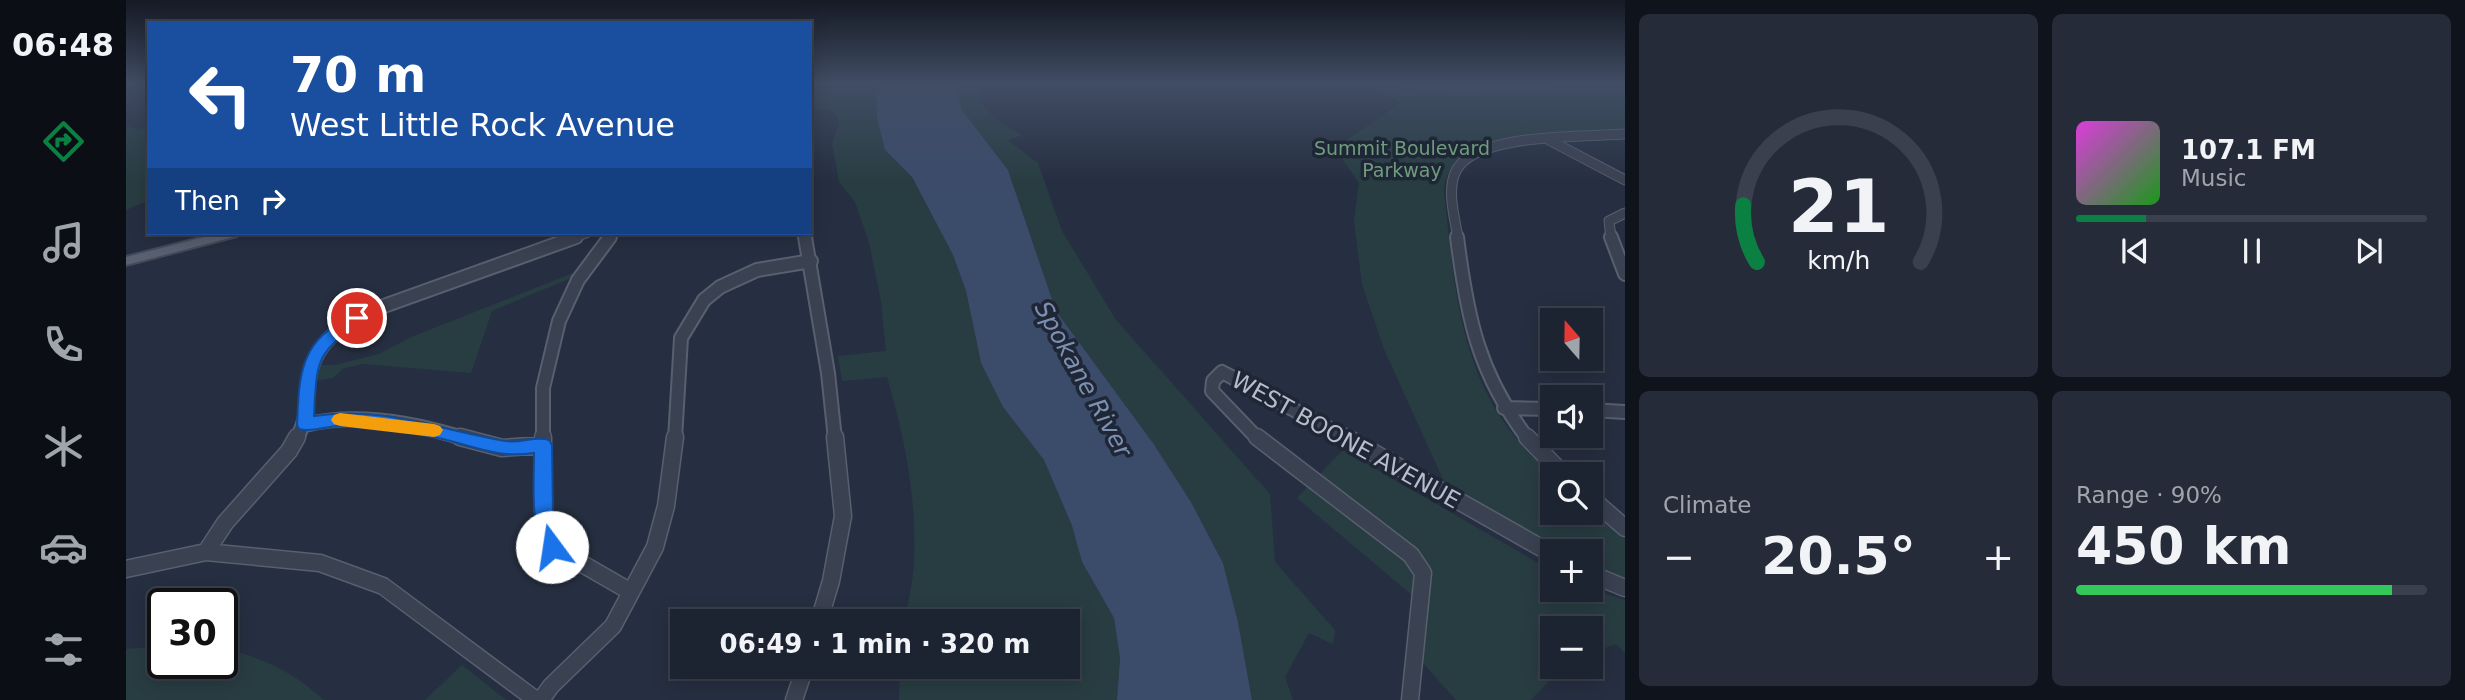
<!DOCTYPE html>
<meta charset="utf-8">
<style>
body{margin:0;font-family:"DejaVu Sans",sans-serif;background:#252b39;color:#f1f3f6;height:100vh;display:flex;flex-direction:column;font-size:26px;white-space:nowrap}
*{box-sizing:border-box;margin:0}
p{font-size:23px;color:#a0a4ab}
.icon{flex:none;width:38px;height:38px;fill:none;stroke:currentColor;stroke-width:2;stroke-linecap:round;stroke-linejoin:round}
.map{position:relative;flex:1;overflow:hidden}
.details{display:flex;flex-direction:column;gap:14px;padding:14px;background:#0f131b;width:840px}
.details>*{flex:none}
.guide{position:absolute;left:21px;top:21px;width:665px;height:214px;border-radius:0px;box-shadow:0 4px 18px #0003,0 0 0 2px #3a404d;background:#1a4fa0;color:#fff;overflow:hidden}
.needle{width:46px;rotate:340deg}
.tools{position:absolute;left:1414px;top:308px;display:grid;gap:14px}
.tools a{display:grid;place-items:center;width:63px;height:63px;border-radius:0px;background:#1c2331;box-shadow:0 4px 18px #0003,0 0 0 2px #3a404d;font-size:35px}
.speed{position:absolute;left:21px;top:588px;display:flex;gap:14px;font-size:35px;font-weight:700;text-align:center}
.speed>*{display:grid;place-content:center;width:91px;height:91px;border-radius:50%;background:#1c2331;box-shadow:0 4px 18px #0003,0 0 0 2px #3a404d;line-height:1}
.speed .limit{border:4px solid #111;border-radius:10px;background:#fff;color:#111}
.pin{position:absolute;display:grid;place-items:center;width:60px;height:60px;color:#fff;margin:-30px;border:4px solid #fff;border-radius:50%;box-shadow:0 2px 7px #0007}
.me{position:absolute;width:77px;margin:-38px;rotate:346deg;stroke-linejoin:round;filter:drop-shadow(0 0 5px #0008)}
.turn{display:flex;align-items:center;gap:24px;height:147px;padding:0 28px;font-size:32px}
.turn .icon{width:91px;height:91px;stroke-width:2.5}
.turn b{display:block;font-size:49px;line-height:60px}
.then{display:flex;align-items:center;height:66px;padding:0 28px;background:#0003;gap:14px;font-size:26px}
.big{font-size:52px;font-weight:700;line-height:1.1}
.details .widget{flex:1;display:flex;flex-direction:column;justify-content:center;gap:10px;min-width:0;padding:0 24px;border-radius:10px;background:#252b39}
.details .dial{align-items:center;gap:0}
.dial svg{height:182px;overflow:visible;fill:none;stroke:#3a404d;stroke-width:7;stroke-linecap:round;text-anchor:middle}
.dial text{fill:#f1f3f6;stroke:none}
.song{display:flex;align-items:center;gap:21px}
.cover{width:84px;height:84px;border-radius:10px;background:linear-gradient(135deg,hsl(300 70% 55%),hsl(120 70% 35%))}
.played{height:7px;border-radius:4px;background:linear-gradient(90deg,#0b8043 20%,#3a404d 20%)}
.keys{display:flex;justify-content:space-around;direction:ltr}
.heat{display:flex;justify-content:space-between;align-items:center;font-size:38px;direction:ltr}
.charge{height:10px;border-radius:5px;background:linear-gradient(90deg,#34c759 90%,#3a404d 0)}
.details .tiles{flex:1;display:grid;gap:14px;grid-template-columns:repeat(2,1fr)}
.trip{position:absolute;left:544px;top:609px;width:410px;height:70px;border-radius:0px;background:#1c2331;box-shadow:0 4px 18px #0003,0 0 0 2px #3a404d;font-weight:700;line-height:70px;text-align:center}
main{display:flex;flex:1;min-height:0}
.tab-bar{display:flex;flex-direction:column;width:126px;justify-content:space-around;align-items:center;background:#0b0e14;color:#a0a4ab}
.tab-bar .icon{width:49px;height:49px}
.tab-bar .selected{color:#0b8043}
.tab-bar b{font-size:32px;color:#f1f3f6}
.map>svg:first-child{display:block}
.green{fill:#283d42}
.water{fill:#3b4b6a}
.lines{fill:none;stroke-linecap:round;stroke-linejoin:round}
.minor-far2-casing{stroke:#585f6e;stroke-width:11}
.minor-far1-casing{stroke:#585f6e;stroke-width:16}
.minor-casing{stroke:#585f6e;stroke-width:19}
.major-casing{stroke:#444a5a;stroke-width:4}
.minor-far2{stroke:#3a4151;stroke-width:9}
.minor-far1{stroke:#3a4151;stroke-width:12}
.minor{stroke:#3a4151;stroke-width:16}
.major{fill:#586071;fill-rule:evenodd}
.route{fill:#1a73e8;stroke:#114b97;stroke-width:2}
.slow{fill:#f59e0b}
.labels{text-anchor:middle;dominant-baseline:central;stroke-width:7;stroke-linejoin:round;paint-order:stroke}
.far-park-label{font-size:19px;fill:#6e9c7c;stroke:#1f2636}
.street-label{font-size:23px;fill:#b7bdcb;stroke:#1f2636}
.water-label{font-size:24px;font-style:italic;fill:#7e90b2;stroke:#1f2636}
</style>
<main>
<nav class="tab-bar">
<b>06:48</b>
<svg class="icon selected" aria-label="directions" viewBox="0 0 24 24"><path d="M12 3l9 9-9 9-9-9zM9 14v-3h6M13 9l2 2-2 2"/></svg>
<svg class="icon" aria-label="music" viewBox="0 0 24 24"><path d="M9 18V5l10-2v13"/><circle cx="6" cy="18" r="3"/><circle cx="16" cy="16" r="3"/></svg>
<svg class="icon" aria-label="phone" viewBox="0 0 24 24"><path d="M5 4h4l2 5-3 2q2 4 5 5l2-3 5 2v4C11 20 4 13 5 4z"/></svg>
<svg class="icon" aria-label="climate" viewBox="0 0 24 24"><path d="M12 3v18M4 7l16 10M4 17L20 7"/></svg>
<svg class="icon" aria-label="car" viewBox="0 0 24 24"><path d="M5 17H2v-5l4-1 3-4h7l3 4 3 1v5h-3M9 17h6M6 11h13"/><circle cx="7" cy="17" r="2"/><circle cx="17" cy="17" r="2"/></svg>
<svg class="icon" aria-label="filters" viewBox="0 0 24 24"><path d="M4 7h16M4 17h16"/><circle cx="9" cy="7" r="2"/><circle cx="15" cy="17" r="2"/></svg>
</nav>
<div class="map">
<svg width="1499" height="700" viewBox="0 0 1499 700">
<rect width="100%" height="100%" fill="#262f41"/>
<path class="green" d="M684 83H750L751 118 759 150 786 177 827 255 840 291 855 363 877 407 918 460 946 526 956 562 988 618 994 658 991 700H773L774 667H942V621H779C782 602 787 582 788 563 791 500 779 437 761 377L716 381 712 356 760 351 755 301 743 242 729 202 713 182 706 143 713 124 710 114 700 108 684 111Z
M838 83H859L853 96C860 116 879 125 896 135L882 140 912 163 936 231 990 320 1144 494 1149 562 1209 630 1207 644 1183 633 1159 677 1167 700H1126L1112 622 1097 563 1065 502 1027 443 930 311 882 170 836 110 831 93Z
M1238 83H1259L1285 91 1356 93 1466 83H1499V131L1356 147C1335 156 1319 167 1318 192 1327 274 1332 364 1385 432 1397 448 1412 461 1426 474V513H1465V509L1499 538V578L1465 565V551H1435L1321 488 1258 349 1236 284 1228 220 1233 183 1209 148 1275 103Z
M0 126 13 129 23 126V200L0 210Z
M450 272 445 278 366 311 345 373 237 364 218 368 207 378 189 381 191 365H209L253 354 283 338Z
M1217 450 1426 571V590L1465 589 1499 600V653L1490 644 1465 653V628H1426V667H1437L1405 700H1330L1297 663 1300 607 1171 498Z
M37 646V663H96V649C136 656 168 673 198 700H0V649Z
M336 665 380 700H299Z"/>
<path class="water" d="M750 83H838L831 93 836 110 882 170 930 311 1027 443 1065 502 1097 563 1112 622 1126 700H991L994 658 988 618 956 562 946 526 918 460 877 407 855 363 840 291 827 255 786 177 759 150 751 118Z
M1259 83H1466C1399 89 1326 102 1259 83Z"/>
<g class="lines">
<g class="minor-far2-casing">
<path id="minor-far2" d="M1423 140 1499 180
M678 233 679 238
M445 238 460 233
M483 238 487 233
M1332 238C1329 219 1321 192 1329 173 1345 132 1462 137 1499 134
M1485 238 1483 221 1499 213"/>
</g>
<g class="minor-far1-casing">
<path id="minor-far1" d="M679 237 702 373 709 439
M1331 237C1341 317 1352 373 1402 439
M1485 237 1499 274
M1378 408 1426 409
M1465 410 1499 412
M179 425C232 412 289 423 339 439
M170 439C180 423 180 410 181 392 184 348 207 330 244 311L450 237
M417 439V388L433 321 452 280 484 237
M549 439 555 338 578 300 594 287 631 270 685 261
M1132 439 1086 391 1087 381 1096 372 1223 439"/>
</g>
<g class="minor-casing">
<path id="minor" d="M334 437 376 448 417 445
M417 437V510L427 547 505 592
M1131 437 1285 555 1297 573 1284 700
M1220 437 1426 554
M1401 437 1437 474
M1465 498 1499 528
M80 552 99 523 163 451 171 437
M0 569 80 552 194 563 257 586 410 700
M1465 574 1499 588
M693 621 705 581 717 516 709 437
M415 700 425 686 487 626 529 547 540 506 549 437
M668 700 679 667"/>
</g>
<g class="major-casing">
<path id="major" d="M94 233H113L111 236 0 265V257Z"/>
</g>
<use href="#minor-far2" class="minor-far2"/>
<use href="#minor-far1" class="minor-far1"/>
<use href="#minor" class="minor"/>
<use href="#major" class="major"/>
</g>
<linearGradient id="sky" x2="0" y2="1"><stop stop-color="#151a24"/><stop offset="0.46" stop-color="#414d65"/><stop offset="1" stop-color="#414d65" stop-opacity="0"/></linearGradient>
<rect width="1499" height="181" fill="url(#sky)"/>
<path class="route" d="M231 313 236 314 238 318 236 321C189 354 191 360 188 416 254 405 317 431 380 441 395 444 409 435 423 440L426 445 427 510 436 547 434 553 426 556 419 553C404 522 408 486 408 453 369 459 344 444 307 437 277 431 247 429 216 426 202 425 187 433 173 429L171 425C173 386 172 350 207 327 215 321 222 315 231 313Z"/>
<path class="slow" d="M214 413 308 424 314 426 317 430 314 435 308 437 214 426 208 424 205 420 208 415Z"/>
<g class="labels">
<g class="far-park-label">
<text x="1276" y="148">Summit Boulevard<tspan x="1276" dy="22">Parkway</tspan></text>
</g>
<g class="street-label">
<text transform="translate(1220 440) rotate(29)">WEST BOONE AVENUE</text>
</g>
<g class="water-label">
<text transform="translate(957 379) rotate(61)">Spokane River</text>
</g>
</g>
</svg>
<div class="tools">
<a><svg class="needle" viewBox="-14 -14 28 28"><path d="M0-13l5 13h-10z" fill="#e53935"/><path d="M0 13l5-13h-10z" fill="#a0a4ab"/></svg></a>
<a><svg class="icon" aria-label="sound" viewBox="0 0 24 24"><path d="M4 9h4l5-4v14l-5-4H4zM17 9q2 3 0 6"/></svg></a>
<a><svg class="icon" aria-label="search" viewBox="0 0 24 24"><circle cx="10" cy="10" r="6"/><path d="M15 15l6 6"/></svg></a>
<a>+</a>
<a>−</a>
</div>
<div class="speed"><div class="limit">30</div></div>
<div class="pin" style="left:231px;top:318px;background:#d93025"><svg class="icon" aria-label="arrive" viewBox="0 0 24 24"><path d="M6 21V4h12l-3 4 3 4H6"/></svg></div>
<svg class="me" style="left:426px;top:547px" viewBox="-20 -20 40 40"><circle r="19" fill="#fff"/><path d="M0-13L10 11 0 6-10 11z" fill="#1a73e8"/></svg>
<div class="trip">06:49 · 1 min · 320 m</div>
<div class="guide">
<div class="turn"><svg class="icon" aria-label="left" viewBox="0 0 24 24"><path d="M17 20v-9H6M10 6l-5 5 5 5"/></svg><div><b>70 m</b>West Little Rock Avenue</div></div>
<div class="then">Then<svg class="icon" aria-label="right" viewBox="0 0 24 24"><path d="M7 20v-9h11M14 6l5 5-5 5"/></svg></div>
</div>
</div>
<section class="details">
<div class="tiles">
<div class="widget dial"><svg viewBox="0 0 100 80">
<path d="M14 69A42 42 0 1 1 86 69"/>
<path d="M14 69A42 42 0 0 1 8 44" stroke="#0b8043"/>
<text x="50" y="56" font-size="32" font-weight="700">21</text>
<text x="50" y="72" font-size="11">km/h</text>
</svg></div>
<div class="widget">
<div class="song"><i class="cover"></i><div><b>107.1 FM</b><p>Music</p></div></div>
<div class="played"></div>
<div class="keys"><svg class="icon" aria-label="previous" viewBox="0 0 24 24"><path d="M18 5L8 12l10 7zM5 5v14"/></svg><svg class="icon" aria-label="pause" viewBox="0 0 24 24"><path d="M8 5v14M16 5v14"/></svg><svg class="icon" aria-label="next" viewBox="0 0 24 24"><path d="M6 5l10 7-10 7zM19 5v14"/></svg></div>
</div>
<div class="widget"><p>Climate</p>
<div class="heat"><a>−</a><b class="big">20.5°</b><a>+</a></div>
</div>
<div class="widget"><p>Range · 90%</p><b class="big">450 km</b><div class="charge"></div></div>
</div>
</section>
</main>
